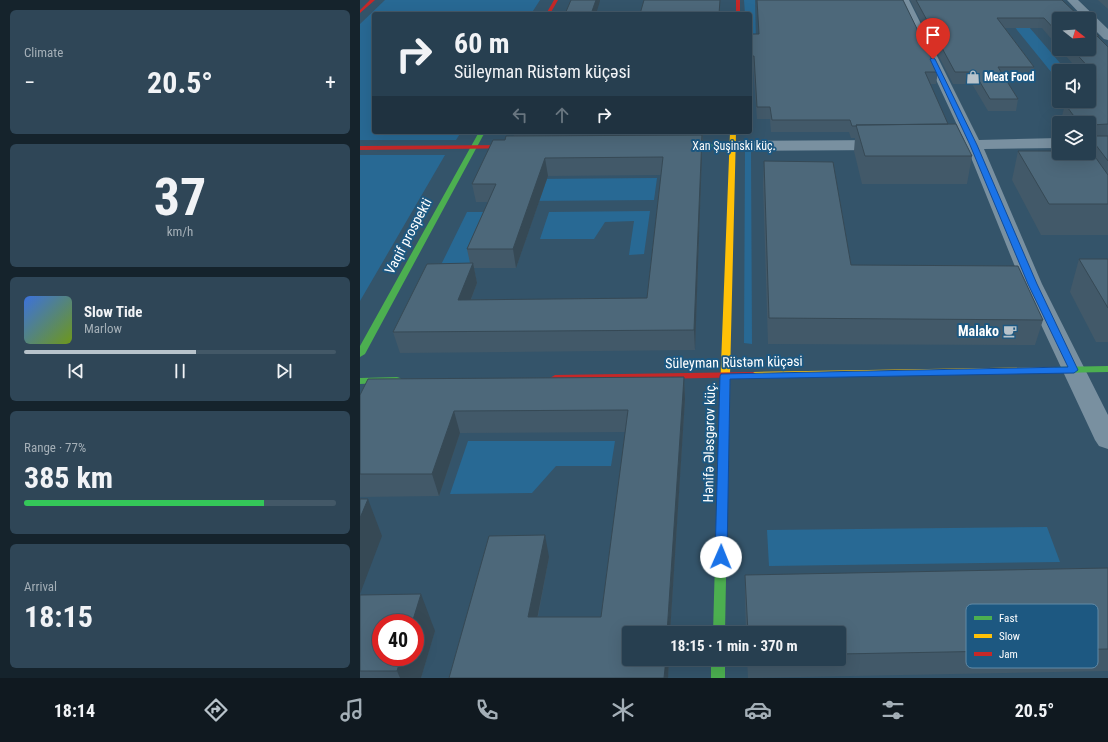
<!DOCTYPE html>
<meta charset="utf-8">
<style>
body{margin:0;font-family:"Roboto Condensed",sans-serif;background:#2f4657;color:#f1f3f6;height:100vh;display:flex;flex-direction:column;font-size:15px;white-space:nowrap}
*{box-sizing:border-box;margin:0}
p{font-size:13px;color:#a4afb7}
.icon{flex:none;width:22px;height:22px;fill:none;stroke:currentColor;stroke-width:2;stroke-linecap:round;stroke-linejoin:round}
.map{position:relative;flex:1;overflow:hidden}
.side{display:flex;flex-direction:column;gap:10px;padding:10px;background:#15232c;width:360px}
.side>*{flex:none}
.hud{position:absolute;left:12px;top:12px;width:380px;height:122px;border-radius:4px;box-shadow:0 4px 16px #0002,0 0 0 1px #435867;background:#273f50;color:#f1f3f6;overflow:hidden}
.needle{width:26px;rotate:107deg}
.buttons{position:absolute;left:692px;top:12px;display:grid;gap:8px}
.buttons a{display:grid;place-items:center;width:44px;height:44px;border-radius:4px;background:#273f50;box-shadow:0 4px 16px #0002,0 0 0 1px #435867;font-size:20px}
.speed{position:absolute;left:12px;top:614px;display:flex;gap:8px;font-size:20px;font-weight:700;text-align:center}
.speed>*{display:grid;place-content:center;width:52px;height:52px;border-radius:50%;background:#273f50;box-shadow:0 4px 16px #0002,0 0 0 1px #435867;line-height:1}
.speed .limit{border:6px solid #d22;background:#fff;color:#111}
.pin{position:absolute;display:grid;place-items:center;width:34px;height:34px;color:#fff;margin:-41px -17px;border-radius:50% 50% 50% 0;rotate:-45deg;box-shadow:0 0 4px #0007}
.pin .icon{rotate:45deg}
.me{position:absolute;width:44px;margin:-22px;rotate:1deg;stroke-linejoin:round;filter:drop-shadow(0 0 3px #0008)}
.turn{display:flex;align-items:center;gap:14px;height:84px;padding:0 16px;font-size:18px}
.turn .icon{width:52px;height:52px;stroke-width:2.5}
.turn b{display:block;font-size:28px;line-height:34px}
.lanes{display:flex;align-items:center;height:38px;padding:0 16px;background:#0003;justify-content:center;gap:20px;direction:ltr}
.lanes .off{opacity:.35}
.big{font-size:30px;font-weight:700;line-height:1.1}
.side .tile{flex:1;display:flex;flex-direction:column;justify-content:center;gap:6px;min-width:0;padding:0 14px;border-radius:6px;background:#2f4657}
.side .dial{align-items:center;gap:0}
.dial b{font-size:52px;line-height:1}
.song{display:flex;align-items:center;gap:12px}
.cover{width:48px;height:48px;border-radius:6px;background:linear-gradient(135deg,hsl(220 70% 55%),hsl(80 70% 35%))}
.played{height:4px;border-radius:2px;background:linear-gradient(90deg,#b8c3cb 55%,#435867 55%)}
.keys{display:flex;justify-content:space-around;direction:ltr}
.heat{display:flex;justify-content:space-between;align-items:center;font-size:22px;direction:ltr}
.charge{height:6px;border-radius:3px;background:linear-gradient(90deg,#34c759 77%,#435867 0)}
.trip{position:absolute;left:262px;top:626px;width:224px;height:40px;border-radius:4px;background:#273f50;box-shadow:0 4px 16px #0002,0 0 0 1px #435867;font-weight:700;line-height:40px;text-align:center}
.tabs{display:flex;height:64px;justify-content:space-around;align-items:center;background:#101920;color:#a4afb7}
.tabs .icon{width:28px;height:28px}
.tabs .active{color:#b8c3cb}
.tabs b{font-size:18px;color:#f1f3f6}
main{display:flex;flex:1;min-height:0}
.map>svg:first-child{display:block}
.green{fill:#286994}
.lines{fill:none;stroke-linecap:round;stroke-linejoin:round}
.street{fill:#7990a0;fill-rule:evenodd}
.fast{fill:#4caf50;fill-rule:evenodd}
.slow{fill:#ffc107;fill-rule:evenodd}
.jam{fill:#c62828;fill-rule:evenodd}
.wall{fill:#425969;fill-rule:evenodd}
.shaded-wall{fill:#364955}
.building{fill:#4d687a;stroke:#364955}
.route{fill:#1a73e8;stroke:#114b97}
.labels{text-anchor:middle;dominant-baseline:central;stroke-width:4;stroke-linejoin:round;paint-order:stroke}
.far-poi-label{font-size:12px;font-weight:bold;fill:#fff;stroke:#1d5881;text-anchor:start}
.far-street-label{font-size:12px;fill:#fff;stroke:#1d5881}
.street-label{font-size:14px;fill:#fff;stroke:#1d5881}
.poi-label{font-size:14px;font-weight:bold;fill:#fff;stroke:#1d5881;text-anchor:end}
.key{fill:#1d5881;stroke:#618aa7;stroke-width:1}
.key-label{font-size:11px;fill:#fff}
</style>
<main>
<section class="side">
<div class="tile"><p>Climate</p>
<div class="heat"><a>−</a><b class="big">20.5°</b><a>+</a></div>
</div>
<div class="tile dial"><b>37</b><p>km/h</p></div>
<div class="tile">
<div class="song"><i class="cover"></i><div><b>Slow Tide</b><p>Marlow</p></div></div>
<div class="played"></div>
<div class="keys"><svg class="icon" aria-label="previous" viewBox="0 0 24 24"><path d="M18 5L8 12l10 7zM5 5v14"/></svg><svg class="icon" aria-label="pause" viewBox="0 0 24 24"><path d="M8 5v14M16 5v14"/></svg><svg class="icon" aria-label="next" viewBox="0 0 24 24"><path d="M6 5l10 7-10 7zM19 5v14"/></svg></div>
</div>
<div class="tile"><p>Range · 77%</p><b class="big">385 km</b><div class="charge"></div></div>
<div class="tile"><p>Arrival</p><b class="big">18:15</b></div>
</section>
<div class="map">
<svg width="748" height="678" viewBox="0 0 748 678">
<rect width="100%" height="100%" fill="#34546a"/>
<path class="green" d="M25 0H180L171 14H14V132H101L96 140H0V24Z
M384 0H395L396 43H390V14H385Z
M649 20H663L700 63H748L729 71H699V78H696Z
M385 152H391L392 344 384 343Z
M0 155H85L0 301Z
M297 178 294 200 162 201 170 179Z
M290 211 284 254 269 255 274 221 245 222 234 239H180L189 212Z
M107 212H135L111 268 79 269Z
M108 441H255L251 466H196L172 493 90 494Z
M687 527 700 562 409 566 407 530Z"/>
<g class="lines">
<path class="street" d="M539 0H549L619 140 699 138V148L624 149 682 284 748 415V449L739 446 735 440 662 284 608 150 594 148 592 145 594 142 604 140Z
M707 0H718L748 29V40L744 39 729 24V19H725Z
M525 140 531 142 533 145 531 148 525 150 372 151 366 149 364 146 366 143 372 141Z"/>
<path class="fast" d="M119 132H125L5 354 0 357V346Z
M313 144H372L375 146 372 148 311 147 310 146Z
M748 366V372L694 373 689 370 694 367Z
M37 377 40 378 42 380 40 382 0 384V378Z
M364 413 368 414 369 416 365 633H353L359 416 360 414Z
M351 659H365V678H351Z"/>
<path class="slow" d="M370 132H376L369 416 368 418H360L359 416Z
M694 367 699 370 697 372 393 378 388 375 393 372Z"/>
<path class="jam" d="M10 0H15L0 13V10Z
M194 0H198L190 14H186Z
M376 0H380V14H376Z
M159 145 161 146V148L0 150V146Z
M393 372 398 375 396 377 195 381 190 378 195 375Z"/>
</g>
<path class="wall" d="M397 0 578 72 576 84H570L588 124 612 156 607 184H502L494 151 495 138H491L489 132H411L410 119H397L393 67H390V34H399Z
M550 0H702L699 19V48L682 28H645L674 67 672 78H645L658 99 656 111H628L612 84H593Z
M738 0H748V9Z
M729 26 739 36V38L748 47V235H681L652 180 658 151 729 153V123H707L702 116 705 104H713L711 101H729V71H699L700 70H718L700 49H729Z
M699 73V84L697 81Z
M154 132H343V140H342V153L335 350 40 353 33 332 110 263 107 249 128 202H116L112 184 145 140 154 136ZM301 175 287 298 111 300 117 283 114 268H156L188 176Z
M404 161 491 265 683 320 675 345 408 344 403 184Z
M719 259H748V342H736L710 292Z
M324 377 325 399 310 633H269V659H309L308 678H89L189 557 178 617H241L266 432 100 433 79 496 0 497V395Z
M748 568V671L388 678 387 659H479V633H386L385 597V575Z
M0 595 75 631 61 678H0Z"/>
<path class="shaded-wall" d="M236 0H240V1L236 14H231Z
M342 135V153L335 350 334 330Z
M185 158 188 176 156 268 153 249Z
M113 263 117 283 103 320 98 300Z
M324 377 325 399 310 633H307Z
M94 411 100 433 79 496 72 474Z
M8 499 22 536 0 594V518Z
M185 535 189 557 173 640 168 617Z
M61 594 75 631 61 678H40L37 671 41 657H55V623H52Z
M306 659H309L308 678H304Z"/>
<path class="building" d="M211 0H236L231 14H205Z
M284 0H360L359 14H280Z
M397 0H543L578 72H565L588 124 496 125 497 126H492L490 120H412L410 107H397L394 56H390V34H399Z
M556 0H702L722 19H699V34L684 18H637L674 67H638L658 99H630L614 72H595Z
M729 26 739 36H737L748 47V124L731 125V136H748V161L729 136V123H719L705 104H724L722 101H729V71H700V70H731L712 49H729Z
M596 124 612 156H505L496 125Z
M342 135 334 330 33 332 67 264 113 263 98 300 287 298 303 157 185 158 153 249H107L136 184H112L133 140H145L146 136Z
M658 151H699V153H729V151H731L748 175V204H689Z
M404 161 473 162 491 265 658 266 683 320 409 318Z
M719 259H748V308Z
M324 377 307 633H269V659H306L304 678H89L129 536 185 535 168 617H241L268 410 94 411 72 474H0V395L8 379Z
M0 499H8L0 518Z
M748 568V649L479 654V633H388L385 575Z
M61 594 52 623H21V657H41L37 671H0V595Z"/>
<path class="route" d="M573 58 575 59 617 145 677 284 718 370 714 373 370 379 367 557 365 561 361 562 356 561 355 557 360 376 361 374 708 367 668 284 610 145 570 59Z"/>
<defs>
<g id="shop-bare" transform="scale(1.08)"><path d="M-5-2.5h2.3a2.7 3.5 0 0 1 5.4 0H5L5.5 6h-11ZM-1.5-2.5h3a1.5 2.3 0 0 0-3 0Z" fill="#b8c3cb" stroke="#1d5881" stroke-width="2.5" paint-order="stroke"/></g>
<g id="cafe-bare" transform="scale(1.08)"><path d="M-5.5-4.5H6V0H3Q3 3.5 0 3.5H-2.5Q-5.5 3.5-5.5 0ZM3-3.2v2h1.7v-2ZM-6 4.5H4V6H-6Z" fill="#b8c3cb" stroke="#1d5881" stroke-width="2.5" paint-order="stroke"/></g>
</defs>
<g fill-rule="evenodd">
<use href="#shop-bare" x="613" y="77"/>
<use href="#cafe-bare" x="650" y="331"/>
</g>
<g class="labels">
<g class="far-poi-label">
<text x="624" y="77">Meat Food</text>
</g>
<g class="far-street-label">
<text x="374" y="146">Xan Şuşinski küç.</text>
</g>
<g class="street-label">
<text transform="translate(48 236) rotate(-62)">Vaqif prospekti</text>
<text transform="translate(374 362) rotate(-1)">Süleyman Rüstəm küçəsi</text>
<text transform="translate(349 442) rotate(-89)">Hənifə Ələsgərov küç.</text>
</g>
<g class="poi-label">
<text x="639" y="331">Malako</text>
</g>
</g>
<rect x="606" y="604" width="132" height="64" rx="6" class="key"/>
<rect x="614" y="616" width="18" height="4" fill="#4caf50"/>
<rect x="614" y="634" width="18" height="4" fill="#ffc107"/>
<rect x="614" y="652" width="18" height="4" fill="#c62828"/>
<g class="key-label">
<text x="639" y="622">Fast</text>
<text x="639" y="640">Slow</text>
<text x="639" y="658">Jam</text>
</g>
</svg>
<div class="buttons">
<a><svg class="needle" viewBox="-14 -14 28 28"><path d="M0-13l5 13h-10z" fill="#e53935"/><path d="M0 13l5-13h-10z" fill="#a4afb7"/></svg></a>
<a><svg class="icon" aria-label="sound" viewBox="0 0 24 24"><path d="M4 9h4l5-4v14l-5-4H4zM17 9q2 3 0 6"/></svg></a>
<a><svg class="icon" aria-label="layers" viewBox="0 0 24 24"><path d="M12 4l9 5-9 5-9-5zM3 14l9 5 9-5"/></svg></a>
</div>
<div class="speed"><div class="limit">40</div></div>
<div class="pin" style="left:573px;top:59px;background:#d93025"><svg class="icon" aria-label="arrive" viewBox="0 0 24 24"><path d="M6 21V4h12l-3 4 3 4H6"/></svg></div>
<svg class="me" style="left:361px;top:557px" viewBox="-20 -20 40 40"><circle r="19" fill="#fff"/><path d="M0-13L10 11 0 6-10 11z" fill="#1a73e8"/></svg>
<div class="trip">18:15 · 1 min · 370 m</div>
<div class="hud">
<div class="turn"><svg class="icon" aria-label="right" viewBox="0 0 24 24"><path d="M7 20v-9h11M14 6l5 5-5 5"/></svg><div><b>60 m</b>Süleyman Rüstəm küçəsi</div></div>
<div class="lanes"><svg class="icon off" aria-label="left" viewBox="0 0 24 24"><path d="M17 20v-9H6M10 6l-5 5 5 5"/></svg><svg class="icon off" aria-label="ahead" viewBox="0 0 24 24"><path d="M12 20V5M6 11l6-6 6 6"/></svg><svg class="icon" aria-label="right" viewBox="0 0 24 24"><path d="M7 20v-9h11M14 6l5 5-5 5"/></svg></div>
</div>
</div>
</main>
<nav class="tabs">
<b>18:14</b>
<svg class="icon active" aria-label="directions" viewBox="0 0 24 24"><path d="M12 3l9 9-9 9-9-9zM9 14v-3h6M13 9l2 2-2 2"/></svg>
<svg class="icon" aria-label="music" viewBox="0 0 24 24"><path d="M9 18V5l10-2v13"/><circle cx="6" cy="18" r="3"/><circle cx="16" cy="16" r="3"/></svg>
<svg class="icon" aria-label="phone" viewBox="0 0 24 24"><path d="M5 4h4l2 5-3 2q2 4 5 5l2-3 5 2v4C11 20 4 13 5 4z"/></svg>
<svg class="icon" aria-label="climate" viewBox="0 0 24 24"><path d="M12 3v18M4 7l16 10M4 17L20 7"/></svg>
<svg class="icon" aria-label="car" viewBox="0 0 24 24"><path d="M5 17H2v-5l4-1 3-4h7l3 4 3 1v5h-3M9 17h6M6 11h13"/><circle cx="7" cy="17" r="2"/><circle cx="17" cy="17" r="2"/></svg>
<svg class="icon" aria-label="filters" viewBox="0 0 24 24"><path d="M4 7h16M4 17h16"/><circle cx="9" cy="7" r="2"/><circle cx="15" cy="17" r="2"/></svg>
<b>20.5°</b>
</nav>
